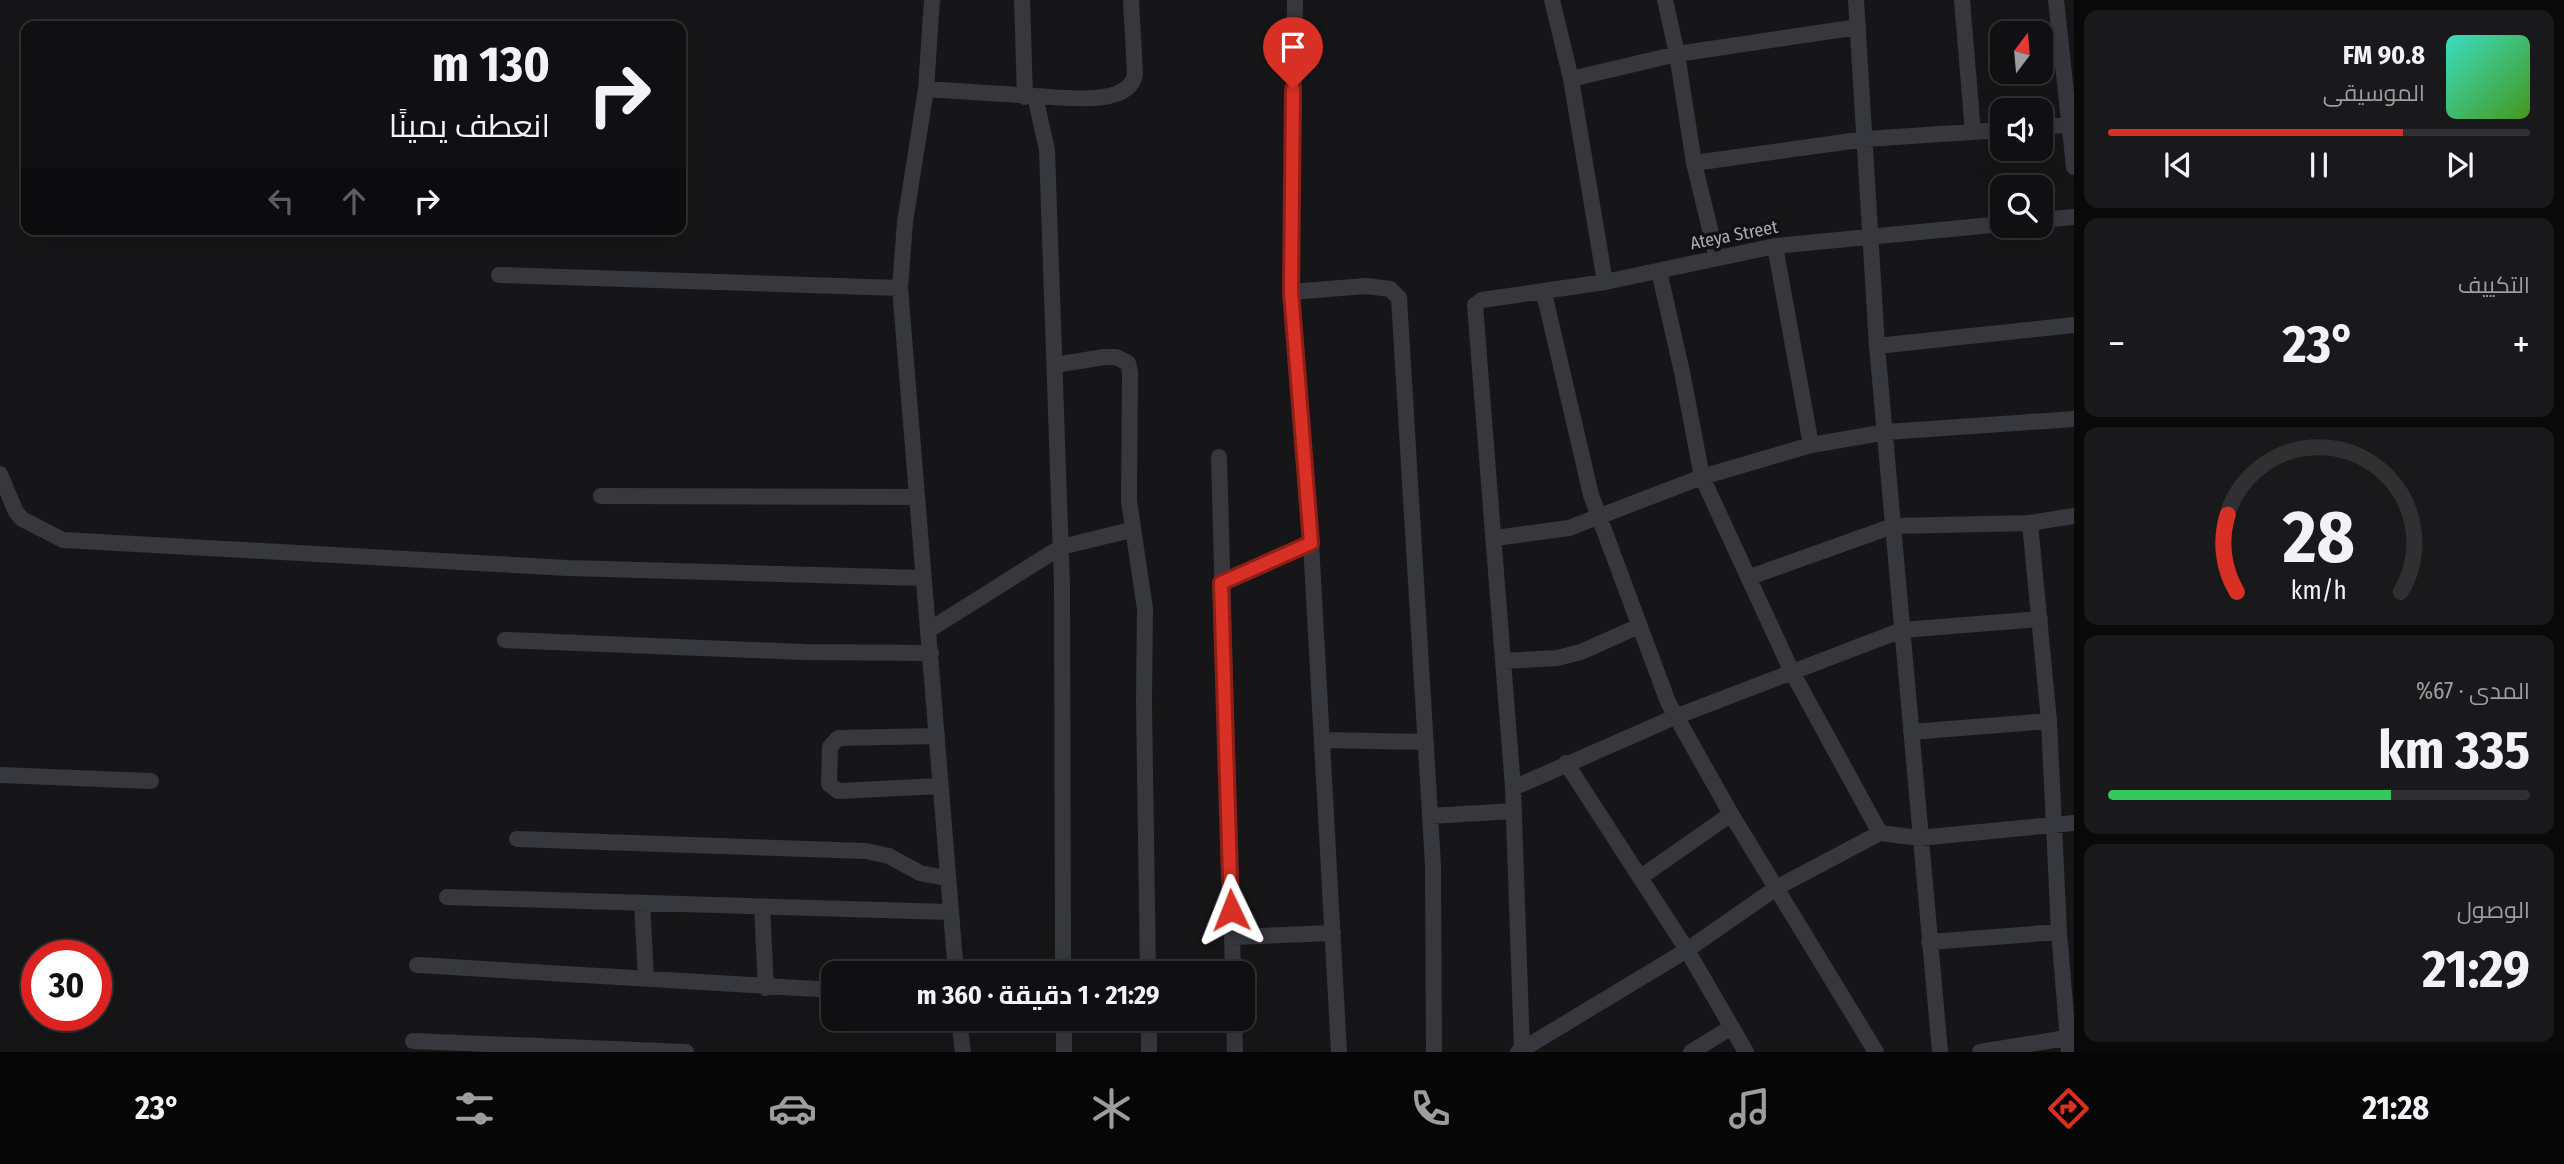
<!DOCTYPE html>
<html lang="ar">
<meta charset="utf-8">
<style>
body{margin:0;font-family:"Fira Sans Condensed",Cairo,sans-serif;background:#19191b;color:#f1f3f6;direction:rtl;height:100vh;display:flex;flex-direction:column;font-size:26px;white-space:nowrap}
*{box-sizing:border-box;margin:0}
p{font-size:23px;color:#9c9d9f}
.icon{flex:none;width:38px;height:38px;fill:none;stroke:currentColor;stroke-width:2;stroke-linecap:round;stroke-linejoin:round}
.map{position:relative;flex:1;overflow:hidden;direction:ltr}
.panel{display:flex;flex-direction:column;gap:10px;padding:10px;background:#09090a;width:490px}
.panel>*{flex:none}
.top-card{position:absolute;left:21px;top:21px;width:665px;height:214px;border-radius:14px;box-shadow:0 7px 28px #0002,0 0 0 2px #303032;direction:rtl;background:#101012;color:#f1f3f6;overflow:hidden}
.needle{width:46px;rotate:16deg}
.controls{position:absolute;left:1990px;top:21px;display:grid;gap:14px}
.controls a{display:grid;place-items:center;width:63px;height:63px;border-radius:14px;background:#101012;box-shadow:0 7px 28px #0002,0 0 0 2px #303032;font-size:35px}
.speed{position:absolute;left:21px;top:940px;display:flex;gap:14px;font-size:35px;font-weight:700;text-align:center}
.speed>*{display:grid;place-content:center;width:91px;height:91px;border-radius:50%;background:#101012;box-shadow:0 7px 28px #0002,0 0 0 2px #303032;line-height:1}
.speed .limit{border:10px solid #d22;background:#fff;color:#111}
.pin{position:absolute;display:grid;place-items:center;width:60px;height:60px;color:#fff;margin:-72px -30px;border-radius:50% 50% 50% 0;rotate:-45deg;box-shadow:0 0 7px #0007}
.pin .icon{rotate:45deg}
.me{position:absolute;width:77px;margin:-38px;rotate:358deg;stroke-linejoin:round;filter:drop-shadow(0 0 5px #0008)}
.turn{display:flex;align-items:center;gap:24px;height:147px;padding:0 21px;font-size:32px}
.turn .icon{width:91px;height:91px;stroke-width:2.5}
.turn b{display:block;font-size:49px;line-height:60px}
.lanes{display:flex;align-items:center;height:66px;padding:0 21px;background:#0003;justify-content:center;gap:35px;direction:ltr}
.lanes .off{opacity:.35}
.big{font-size:52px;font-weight:700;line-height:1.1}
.panel .widget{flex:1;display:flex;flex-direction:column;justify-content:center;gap:10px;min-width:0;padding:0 24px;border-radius:14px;background:#19191b}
.panel .dial{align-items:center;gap:0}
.dial svg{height:182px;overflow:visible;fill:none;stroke:#303032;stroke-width:7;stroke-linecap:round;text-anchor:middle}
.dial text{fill:#f1f3f6;stroke:none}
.song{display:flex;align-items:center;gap:21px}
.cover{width:84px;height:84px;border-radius:10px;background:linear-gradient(135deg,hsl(170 70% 55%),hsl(100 70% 35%))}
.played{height:7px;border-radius:4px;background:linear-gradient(90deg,#d93025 70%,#303032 70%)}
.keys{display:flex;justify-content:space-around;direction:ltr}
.heat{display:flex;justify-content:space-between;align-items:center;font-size:38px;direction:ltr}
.charge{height:10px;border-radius:5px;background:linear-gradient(90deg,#34c759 67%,#303032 0)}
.trip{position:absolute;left:821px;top:961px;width:434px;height:70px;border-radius:14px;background:#101012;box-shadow:0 7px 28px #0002,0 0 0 2px #303032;font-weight:700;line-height:70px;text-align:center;direction:rtl}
.tabs{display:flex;height:112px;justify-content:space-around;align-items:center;background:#060607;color:#9c9d9f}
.tabs .icon{width:49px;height:49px}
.tabs .selected{color:#d93025}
.tabs b{font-size:32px;color:#f1f3f6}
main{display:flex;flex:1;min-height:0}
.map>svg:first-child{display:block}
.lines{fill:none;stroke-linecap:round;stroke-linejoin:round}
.minor{stroke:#37383d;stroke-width:16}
.route-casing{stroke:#8d1f18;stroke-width:18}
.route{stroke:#d93025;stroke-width:12}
.labels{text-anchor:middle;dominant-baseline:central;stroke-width:7;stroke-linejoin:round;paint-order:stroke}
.street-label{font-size:18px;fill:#a8adb8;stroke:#111113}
</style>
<main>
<section class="panel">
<div class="widget">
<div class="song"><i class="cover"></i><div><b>90.8 FM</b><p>الموسيقى</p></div></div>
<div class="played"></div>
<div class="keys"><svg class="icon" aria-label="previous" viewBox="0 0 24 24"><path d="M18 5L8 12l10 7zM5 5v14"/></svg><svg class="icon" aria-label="pause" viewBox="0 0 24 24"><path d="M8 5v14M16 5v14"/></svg><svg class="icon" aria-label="next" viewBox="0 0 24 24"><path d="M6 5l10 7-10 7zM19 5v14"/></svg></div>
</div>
<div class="widget"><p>التكييف</p>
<div class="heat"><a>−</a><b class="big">23°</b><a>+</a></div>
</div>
<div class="widget dial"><svg viewBox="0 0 100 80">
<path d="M14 69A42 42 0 1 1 86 69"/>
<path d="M14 69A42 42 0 0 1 10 35" stroke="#d93025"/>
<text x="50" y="56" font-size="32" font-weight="700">28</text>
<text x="50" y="72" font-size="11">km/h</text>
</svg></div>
<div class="widget"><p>المدى · 67%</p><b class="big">335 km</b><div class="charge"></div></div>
<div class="widget"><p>الوصول</p><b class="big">21:29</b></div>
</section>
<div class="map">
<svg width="2074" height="1052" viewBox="0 0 2074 1052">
<rect width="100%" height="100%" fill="#161618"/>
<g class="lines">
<path class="minor" d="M932 0 926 89 905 222 900 288 956 973
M1022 0 1025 97
M1552 0 1571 79 1605 282
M1665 0 1677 54 1858 27
M1856 0 1877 346 1940 1052
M1962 0 1973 132
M2056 0 2074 167
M1571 79 1677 54 1694 163 1717 258
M926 89 1035 96 1047 150 1062 586 1063 973
M1035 96C1061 97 1130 108 1135 74L1131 0
M2040 127 2074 124
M1694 163 1866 139 2002 130
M2040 220 2074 217
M1775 246 1811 445
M1659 271 1682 372 1702 477 1792 672 1880 833
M499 275 900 288
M1291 292 1295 0
M1544 293 1591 495 1668 702 1731 814 1876 1052
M1877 346 2074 325
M1055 365 1104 357H1116L1128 363 1130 372 1129 501 1145 609 1144 702 1148 973
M1219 457 1233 973
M0 474 16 512 22 519 63 540 568 568 923 578
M601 496 915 497
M2030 523 2074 516
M1495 538 1569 528 1702 477 1811 445 1887 432 2074 419
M1750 577 1893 526 2030 523 2049 721 2059 932 2069 1052
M1221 582 1311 543
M929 630 1061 547 1131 530
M505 640 803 652 931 653
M1504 661 1557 658 1581 652 1639 626
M1911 732 2049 721
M937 736 838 738 830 747 829 784 838 791 940 786
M1322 740 1426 742
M1566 763 1687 950 1746 1052
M0 775 151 781
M1513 788 1675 717 1902 630 2040 619
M1430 816 1514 811
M517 839 866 851 889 856 920 873 946 878
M1641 877 1731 814
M447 897 949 912
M642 903 646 978
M762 907 766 988
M1232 937 1333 933
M1929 942 2059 932
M417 965 833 990
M959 1018 963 1052
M1064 1018V1052
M1149 1018V1052
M1234 1018 1235 1052
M1149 1022H1234
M413 1041 686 1052
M1522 1050 1513 788 1475 305 1482 300 1605 282 1775 246 2002 224
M1339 1052 1311 543 1291 292 1366 286 1390 289 1399 298 1433 865 1434 1052
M1518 1052 1687 950 1776 888 1880 833 1919 838 2074 823
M1691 1052 1732 1027
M1980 1052 2066 1038"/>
</g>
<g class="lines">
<g class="route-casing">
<path id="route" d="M1231 910 1221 583 1311 543 1291 292 1293 89"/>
</g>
<use href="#route" class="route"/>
</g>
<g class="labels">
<g class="street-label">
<text transform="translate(1734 235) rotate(-11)">Ateya Street</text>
</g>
</g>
</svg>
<div class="controls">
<a><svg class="needle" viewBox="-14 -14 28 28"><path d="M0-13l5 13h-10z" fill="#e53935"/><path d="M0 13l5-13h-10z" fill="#9c9d9f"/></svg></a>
<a><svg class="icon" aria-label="sound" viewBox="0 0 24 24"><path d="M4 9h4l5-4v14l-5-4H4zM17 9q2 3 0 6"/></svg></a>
<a><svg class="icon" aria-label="search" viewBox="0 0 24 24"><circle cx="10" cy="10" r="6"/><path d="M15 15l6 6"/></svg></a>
</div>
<div class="speed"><div class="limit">30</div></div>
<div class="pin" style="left:1293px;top:89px;background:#d93025"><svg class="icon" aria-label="arrive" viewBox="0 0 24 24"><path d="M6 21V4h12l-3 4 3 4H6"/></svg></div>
<svg class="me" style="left:1231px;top:910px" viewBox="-20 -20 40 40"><path d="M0-17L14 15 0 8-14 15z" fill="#d93025" stroke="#fff" stroke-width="4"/></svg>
<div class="trip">21:29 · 1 دقيقة · 360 m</div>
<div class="top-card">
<div class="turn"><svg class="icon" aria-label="right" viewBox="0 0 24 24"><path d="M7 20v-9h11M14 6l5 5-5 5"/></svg><div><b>130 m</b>انعطف يمينًا</div></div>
<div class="lanes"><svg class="icon off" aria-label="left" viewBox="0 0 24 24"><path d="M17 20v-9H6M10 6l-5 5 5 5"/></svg><svg class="icon off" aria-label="ahead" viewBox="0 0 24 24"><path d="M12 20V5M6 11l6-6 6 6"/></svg><svg class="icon" aria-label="right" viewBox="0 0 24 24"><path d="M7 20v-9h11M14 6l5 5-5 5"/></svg></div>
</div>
</div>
</main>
<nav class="tabs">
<b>21:28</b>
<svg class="icon selected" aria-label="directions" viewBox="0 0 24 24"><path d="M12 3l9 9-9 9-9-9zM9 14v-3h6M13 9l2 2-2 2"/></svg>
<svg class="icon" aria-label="music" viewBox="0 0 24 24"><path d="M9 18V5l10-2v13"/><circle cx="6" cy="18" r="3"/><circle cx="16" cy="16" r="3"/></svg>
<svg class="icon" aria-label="phone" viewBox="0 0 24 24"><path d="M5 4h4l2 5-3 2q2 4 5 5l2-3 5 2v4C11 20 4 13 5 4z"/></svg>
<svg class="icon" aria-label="climate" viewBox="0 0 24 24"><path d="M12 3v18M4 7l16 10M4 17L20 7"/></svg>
<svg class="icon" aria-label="car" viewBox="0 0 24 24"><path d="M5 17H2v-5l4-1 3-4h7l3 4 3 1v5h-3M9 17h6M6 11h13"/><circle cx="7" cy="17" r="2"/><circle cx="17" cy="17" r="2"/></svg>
<svg class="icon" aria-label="filters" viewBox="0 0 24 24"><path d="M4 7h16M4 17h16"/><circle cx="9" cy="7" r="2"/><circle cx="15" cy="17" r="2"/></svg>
<b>23°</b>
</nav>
